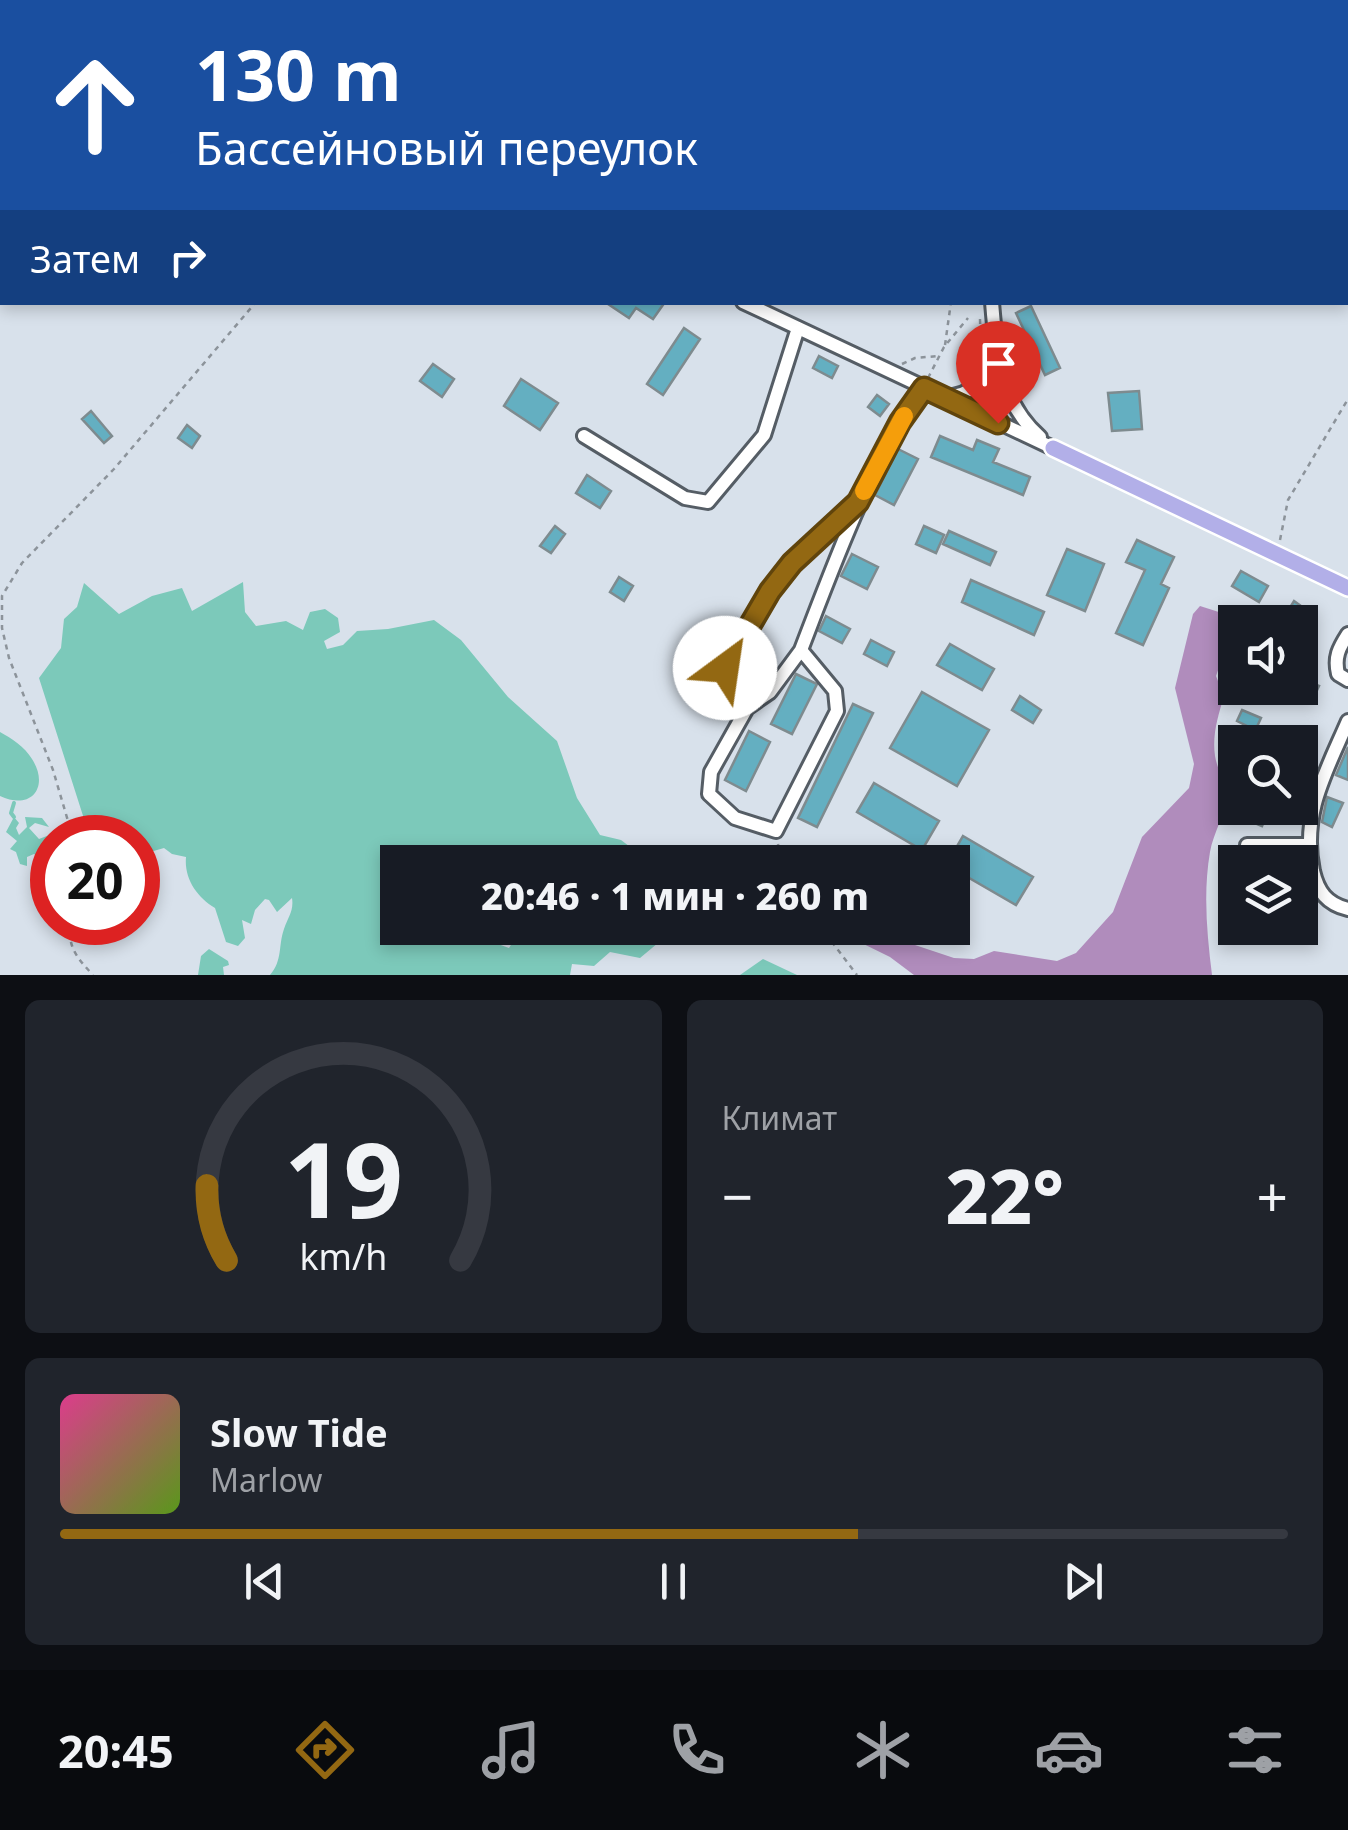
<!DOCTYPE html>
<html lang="ru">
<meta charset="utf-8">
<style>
body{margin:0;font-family:"Noto Sans",sans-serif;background:#20242c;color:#f1f3f6;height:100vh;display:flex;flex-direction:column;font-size:38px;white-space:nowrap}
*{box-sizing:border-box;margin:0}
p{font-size:32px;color:#9ea1a6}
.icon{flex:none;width:55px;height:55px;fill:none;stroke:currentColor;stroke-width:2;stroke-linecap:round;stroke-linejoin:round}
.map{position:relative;height:975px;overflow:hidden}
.sheet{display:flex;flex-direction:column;gap:25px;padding:25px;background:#0d0f14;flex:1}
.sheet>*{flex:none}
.hud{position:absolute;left:0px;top:0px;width:1350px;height:305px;box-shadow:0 5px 15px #0003;background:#1a4fa0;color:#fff;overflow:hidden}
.controls{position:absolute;left:1218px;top:605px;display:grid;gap:20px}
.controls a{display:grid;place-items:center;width:100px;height:100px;border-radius:0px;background:#171b24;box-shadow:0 5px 15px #0003;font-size:50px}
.speed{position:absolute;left:30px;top:815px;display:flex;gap:20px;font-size:50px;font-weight:700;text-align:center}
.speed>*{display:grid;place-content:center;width:130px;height:130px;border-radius:50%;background:#171b24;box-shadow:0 5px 15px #0003;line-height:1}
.speed .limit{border:15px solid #d22;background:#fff;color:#111}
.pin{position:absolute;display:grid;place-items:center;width:85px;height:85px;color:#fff;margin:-102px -42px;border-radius:50% 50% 50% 0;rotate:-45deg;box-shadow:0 0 10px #0007}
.pin .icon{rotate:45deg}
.me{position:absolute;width:110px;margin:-55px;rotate:31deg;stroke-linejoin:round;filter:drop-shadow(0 0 8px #0008)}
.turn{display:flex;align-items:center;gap:35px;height:210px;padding:0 30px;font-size:45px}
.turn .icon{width:130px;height:130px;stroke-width:2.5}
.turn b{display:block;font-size:70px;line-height:85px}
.then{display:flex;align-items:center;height:95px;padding:0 30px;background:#0003;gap:20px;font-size:38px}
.big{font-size:75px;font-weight:800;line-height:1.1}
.sheet .card{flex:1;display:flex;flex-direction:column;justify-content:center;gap:15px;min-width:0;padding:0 35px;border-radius:15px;background:#20242c}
.sheet .dial{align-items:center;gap:0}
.dial svg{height:260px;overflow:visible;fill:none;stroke:#363941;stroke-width:7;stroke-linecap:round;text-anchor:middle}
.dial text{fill:#f1f3f6;stroke:none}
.song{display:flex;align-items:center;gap:30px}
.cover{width:120px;height:120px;border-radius:15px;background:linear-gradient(135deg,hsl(330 70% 55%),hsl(90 70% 35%))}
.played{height:10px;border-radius:5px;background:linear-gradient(90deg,#936812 65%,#363941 65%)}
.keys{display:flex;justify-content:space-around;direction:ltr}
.heat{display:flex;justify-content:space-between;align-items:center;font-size:55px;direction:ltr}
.sheet .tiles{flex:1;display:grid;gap:25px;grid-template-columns:1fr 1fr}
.card:last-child{grid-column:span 2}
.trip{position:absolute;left:380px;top:845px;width:590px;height:100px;border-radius:0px;background:#171b24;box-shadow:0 5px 15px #0003;font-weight:800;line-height:100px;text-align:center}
.dock{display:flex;height:160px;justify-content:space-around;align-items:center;background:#090b0e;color:#9ea1a6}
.dock .icon{width:70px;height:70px}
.dock .current{color:#936812}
.dock b{font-size:45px;color:#f1f3f6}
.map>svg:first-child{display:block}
.built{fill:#c8d6e5}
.forest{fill:#b08cbc}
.water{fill:#7cc9ba}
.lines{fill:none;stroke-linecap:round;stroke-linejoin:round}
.stream{stroke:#7cc9ba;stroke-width:4}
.building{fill:#64afc1;stroke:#7e8b8f;stroke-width:2.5}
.minor-casing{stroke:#555d65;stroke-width:18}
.major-casing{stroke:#fff;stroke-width:20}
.path{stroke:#8c939a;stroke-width:2.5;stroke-dasharray:5 5;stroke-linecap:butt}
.minor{stroke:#fff;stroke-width:12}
.major{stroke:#b2afe8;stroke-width:15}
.route-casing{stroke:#60440c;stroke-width:25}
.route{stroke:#936812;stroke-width:18}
.slow{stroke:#f59e0b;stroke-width:18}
</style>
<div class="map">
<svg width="1348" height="975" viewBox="0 0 1348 975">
<rect width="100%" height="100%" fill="#d8e1eb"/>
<path class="built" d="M649 0H876L877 2H650Z"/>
<path class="forest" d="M1200 606 1250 622H1235V651L1223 656 1216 676 1224 696C1218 716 1212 735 1215 756 1217 769 1225 780 1226 793 1227 812 1213 833 1210 852 1203 893 1207 934 1212 975H914L890 957 831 928H890L909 943 954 958 974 959 994 951 1057 961 1076 953 1113 912 1142 837 1189 788 1194 764 1175 688 1193 614Z"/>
<path class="water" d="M243 582 245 612 256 626 286 621 303 630 310 612 325 609 338 618 340 632 324 641 327 649 343 645 357 631 388 629 434 620 461 640 508 697 557 741 577 798 600 835 621 840 650 862H398V928H489L487 940 509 948 514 940 506 928H684L683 931 664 938 640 958 610 952 594 966 572 964 570 975H270C283 960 278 946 284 929 288 917 294 911 292 898L277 912 269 900 265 899 255 910 251 924 242 920 245 938 238 946 226 942 215 908C197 897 184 879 186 857L172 854 164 848 150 852 146 863 148 875 138 880V838L100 837 85 822 39 678 61 648 64 619 77 607 84 583 119 614 152 596 182 588 192 611Z
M0 732C11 738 25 747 32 759 50 787 31 811 0 796Z
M14 817 19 823 16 828 19 835 27 827 25 817 42 818 49 827 35 823 29 828 39 839 52 834 43 850 51 849 52 873 48 870 50 863 34 854 27 857V866L20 864 16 852 10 849 17 841 6 832Z
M209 949 228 961 229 965 223 967 224 975H198L201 956Z
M763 959 797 975H740Z"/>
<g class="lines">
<path class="stream" d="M14 817 11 813 14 803"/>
</g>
<path class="building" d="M605 302H665L653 319 636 308 629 318Z
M1031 306 1060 368 1045 375 1016 313Z
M684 328 700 339 663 395 647 384Z
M819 356 838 366 832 378 813 368Z
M433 364 454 379 442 397 420 381Z
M521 379 558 403 540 430 504 406Z
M1139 391 1142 429 1112 431 1108 393Z
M877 395 889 404 880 416 868 407Z
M91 411 112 436 104 443 82 419Z
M187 425 200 436 192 448 178 438Z
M940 436 973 450 977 440 999 449 993 462 1030 477 1023 495 931 457Z
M898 449 918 459 894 505 875 495Z
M587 475 611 491 600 508 576 493Z
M555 526 565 534 551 553 540 546Z
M924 526 944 535 936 553 916 544Z
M949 531 996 552 990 565 943 544Z
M1137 540 1174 557 1161 584 1169 588 1143 645 1116 633 1145 570 1126 562Z
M1067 549 1104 564 1085 611 1047 595Z
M852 554 878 567 867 589 841 576Z
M1241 571 1268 586 1259 602 1232 586Z
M619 577 633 586 624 601 610 592Z
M971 580 1044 612 1034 635 962 602Z
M1294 601 1308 611 1300 622H1287L1283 619Z
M826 616 850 629 842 643 819 631Z
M871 640 894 652 887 666 864 654Z
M950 644 994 669 982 690 937 665Z
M748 652 767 661 753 690 740 684 737 674Z
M796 674 817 684 792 734 771 724Z
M1300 678 1319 686 1311 703 1293 695 1296 688H1300Z
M922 692 989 730 957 786 890 748Z
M1020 696 1041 710 1033 723 1012 710Z
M853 704 873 713 817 827 798 818Z
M1242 710 1261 718 1250 742H1239L1249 727 1237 721Z
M749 731 770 742 746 791 725 780Z
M1348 747V780L1336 775Z
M874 783 939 821 922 850 857 812Z
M1327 797 1343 803 1332 827 1322 822Z
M1247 808H1270L1262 826 1243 818Z
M963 836 1033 877 1016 905 952 868V862H948Z"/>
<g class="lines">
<g class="minor-casing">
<path id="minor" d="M137 0 140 2
M523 0 524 2
M970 0 971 2
M1005 0V2
M743 302 1053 448
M992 302C996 351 1000 403 1040 437
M945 397C974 395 987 379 995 351
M584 436 685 498 708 502 764 435 798 328
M1348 634C1339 648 1334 657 1338 674L1348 680
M801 650 770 692 747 708 711 772 709 794 735 818 776 831 837 711 835 691 801 650C836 559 868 469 924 388
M747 708 735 701 725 668 770 591 792 563 856 504
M1348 721C1326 772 1301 814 1313 871 1318 892 1327 904 1348 909
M1247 845H1307"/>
</g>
<g class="major-casing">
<path id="major" d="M1053 448 1348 588"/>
</g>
<path class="path" d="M980 319 981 351
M945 345 951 302
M902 364 915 358 938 356
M928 378 944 347 968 318
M1280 540 1288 500 1348 399
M73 838 53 770 9 658 2 628V596L22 563 114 469 256 302
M778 844 781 862
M71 922C66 946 78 959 93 975
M817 928 829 938 857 975"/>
<use href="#minor" class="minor"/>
<use href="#major" class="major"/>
</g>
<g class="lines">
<g class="route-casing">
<path id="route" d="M725 668 770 591 792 563 858 502 900 422 924 388 998 423"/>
</g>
<use href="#route" class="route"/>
<path class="slow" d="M864 491 904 416"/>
</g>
</svg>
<div class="controls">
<a><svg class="icon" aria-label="sound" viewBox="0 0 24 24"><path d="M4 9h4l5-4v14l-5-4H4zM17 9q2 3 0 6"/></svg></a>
<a><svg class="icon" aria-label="search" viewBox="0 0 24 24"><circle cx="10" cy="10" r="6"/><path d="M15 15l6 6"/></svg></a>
<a><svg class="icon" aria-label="layers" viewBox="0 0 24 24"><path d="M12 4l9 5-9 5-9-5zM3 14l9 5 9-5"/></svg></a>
</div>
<div class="speed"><div class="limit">20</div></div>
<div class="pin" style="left:998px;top:423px;background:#d93025"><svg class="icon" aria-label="arrive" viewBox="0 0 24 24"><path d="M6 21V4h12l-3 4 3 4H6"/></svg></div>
<svg class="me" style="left:725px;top:668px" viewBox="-20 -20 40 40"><circle r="19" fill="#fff"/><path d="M0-13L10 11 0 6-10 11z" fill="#936812"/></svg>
<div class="trip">20:46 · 1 мин · 260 m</div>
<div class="hud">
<div class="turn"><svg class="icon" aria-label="ahead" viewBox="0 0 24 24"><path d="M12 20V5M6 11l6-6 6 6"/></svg><div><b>130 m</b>Бассейновый переулок</div></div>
<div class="then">Затем<svg class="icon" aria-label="right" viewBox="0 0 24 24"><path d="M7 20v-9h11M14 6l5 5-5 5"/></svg></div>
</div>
</div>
<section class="sheet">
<div class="tiles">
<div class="card dial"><svg viewBox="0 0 100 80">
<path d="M14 69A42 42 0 1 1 86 69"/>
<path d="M14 69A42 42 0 0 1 8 46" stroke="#936812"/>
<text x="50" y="56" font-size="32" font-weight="700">19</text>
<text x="50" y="72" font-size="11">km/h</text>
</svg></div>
<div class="card"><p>Климат</p>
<div class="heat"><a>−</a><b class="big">22°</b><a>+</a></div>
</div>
<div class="card">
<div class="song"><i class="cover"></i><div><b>Slow Tide</b><p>Marlow</p></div></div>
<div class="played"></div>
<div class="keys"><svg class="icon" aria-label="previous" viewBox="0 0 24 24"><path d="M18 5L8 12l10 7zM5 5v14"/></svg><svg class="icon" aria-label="pause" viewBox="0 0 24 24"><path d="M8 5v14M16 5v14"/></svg><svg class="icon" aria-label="next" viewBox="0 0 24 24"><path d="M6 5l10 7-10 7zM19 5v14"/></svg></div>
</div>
</div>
</section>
<nav class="dock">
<b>20:45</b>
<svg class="icon current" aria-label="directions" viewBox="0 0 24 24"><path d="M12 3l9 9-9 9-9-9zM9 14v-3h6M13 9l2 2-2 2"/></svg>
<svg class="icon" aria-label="music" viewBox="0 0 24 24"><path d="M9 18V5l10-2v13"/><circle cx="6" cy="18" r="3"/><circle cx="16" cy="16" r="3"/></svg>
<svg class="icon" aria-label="phone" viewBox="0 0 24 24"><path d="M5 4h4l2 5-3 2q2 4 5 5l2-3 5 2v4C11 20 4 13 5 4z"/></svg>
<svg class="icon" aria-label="climate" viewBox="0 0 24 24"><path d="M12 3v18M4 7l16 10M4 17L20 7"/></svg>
<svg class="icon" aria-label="car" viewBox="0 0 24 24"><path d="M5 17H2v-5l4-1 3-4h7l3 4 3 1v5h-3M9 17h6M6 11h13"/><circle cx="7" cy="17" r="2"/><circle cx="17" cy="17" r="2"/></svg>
<svg class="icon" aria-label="filters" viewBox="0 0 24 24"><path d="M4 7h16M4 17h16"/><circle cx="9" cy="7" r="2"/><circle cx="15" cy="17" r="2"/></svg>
</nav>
